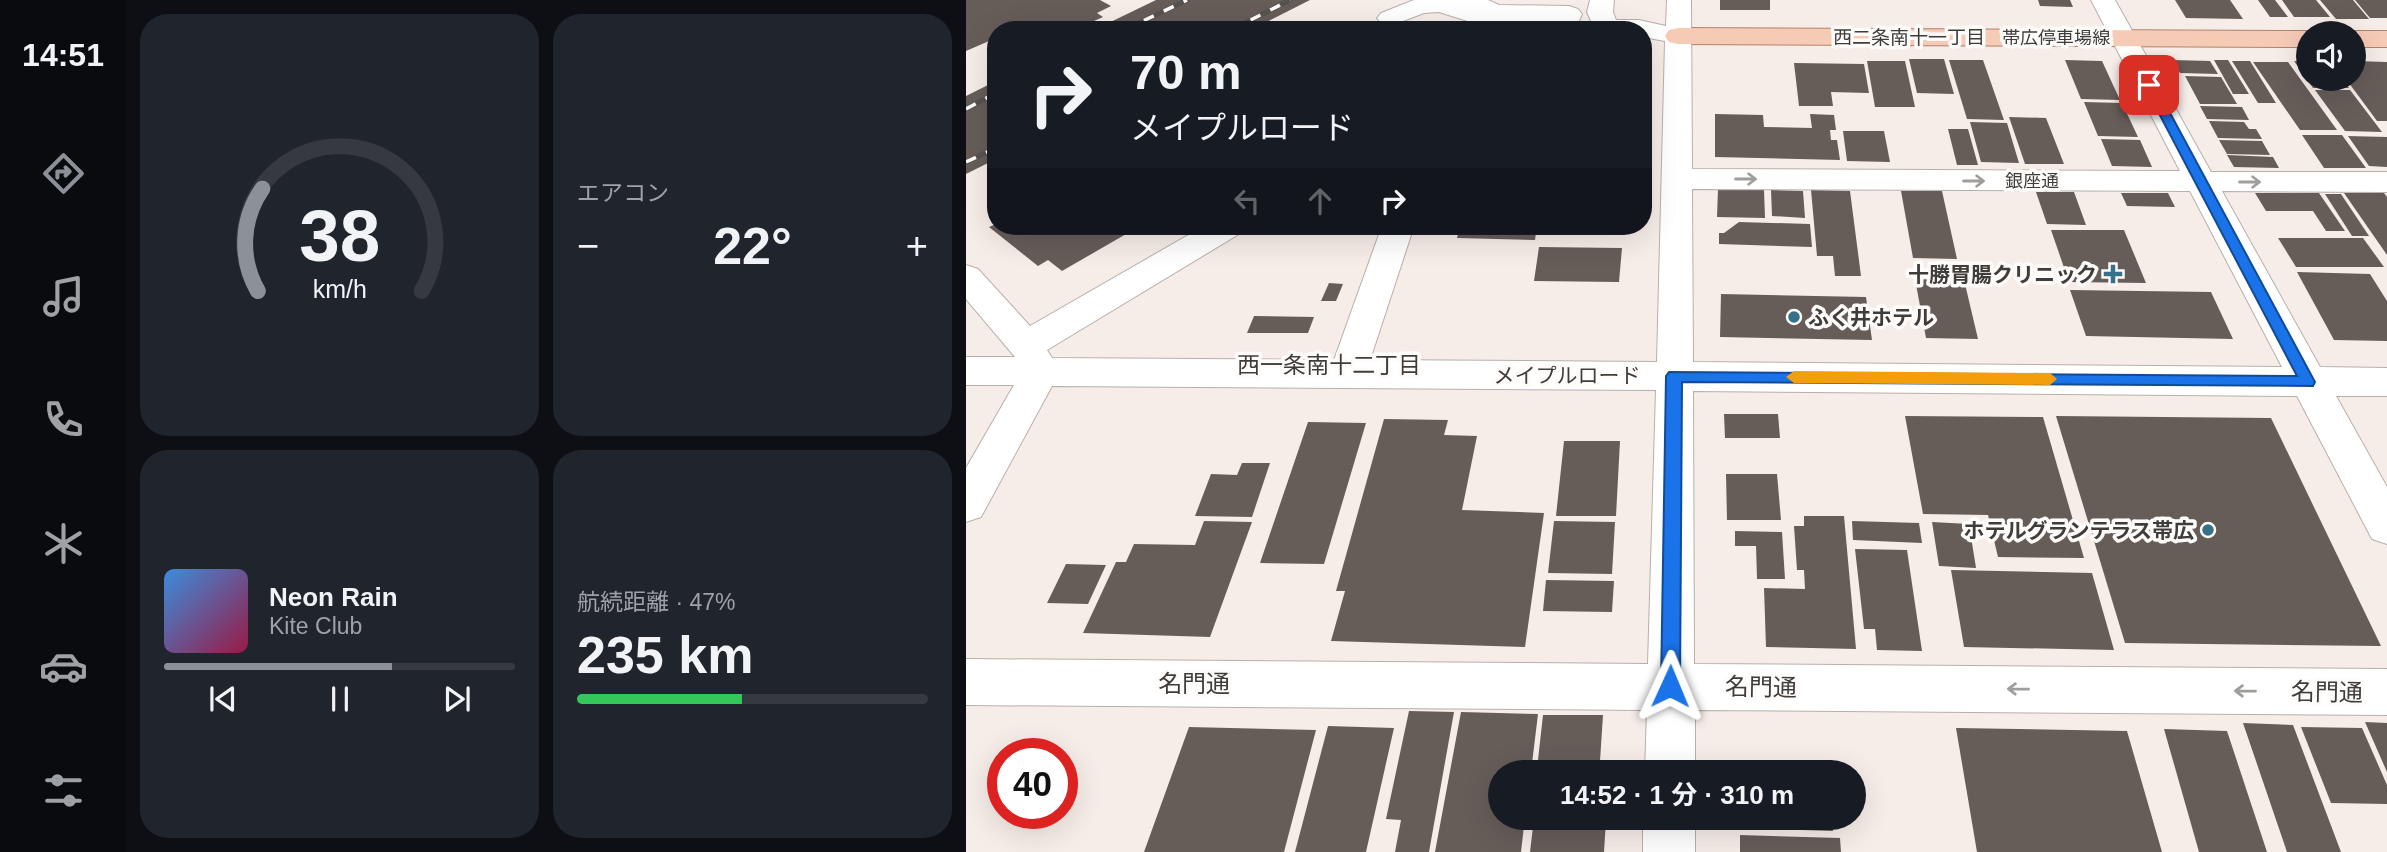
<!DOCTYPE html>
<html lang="ja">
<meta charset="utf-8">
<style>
body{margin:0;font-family:Helvetica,"Noto Sans JP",sans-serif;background:#20242c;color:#f1f3f6;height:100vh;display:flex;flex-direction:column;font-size:26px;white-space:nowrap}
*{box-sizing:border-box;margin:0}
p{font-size:23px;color:#9ea1a6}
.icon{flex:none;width:38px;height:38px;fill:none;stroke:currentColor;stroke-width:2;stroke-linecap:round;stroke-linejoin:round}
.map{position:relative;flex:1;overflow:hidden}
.sheet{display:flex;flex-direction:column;gap:14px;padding:14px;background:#0d0f14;width:840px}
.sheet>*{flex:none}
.banner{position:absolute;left:21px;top:21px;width:665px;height:214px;border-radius:28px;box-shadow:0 7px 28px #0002;background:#171b24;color:#f1f3f6;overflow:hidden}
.fabs{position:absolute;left:1330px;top:21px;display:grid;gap:14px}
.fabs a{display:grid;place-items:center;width:70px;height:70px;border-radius:50%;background:#171b24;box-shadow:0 7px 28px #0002;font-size:35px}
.speed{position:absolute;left:21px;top:738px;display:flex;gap:14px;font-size:35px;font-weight:700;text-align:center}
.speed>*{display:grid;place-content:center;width:91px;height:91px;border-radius:50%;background:#171b24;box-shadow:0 7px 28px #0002;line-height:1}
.speed .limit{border:10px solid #d22;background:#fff;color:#111}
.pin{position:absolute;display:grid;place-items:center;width:60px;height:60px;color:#fff;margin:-30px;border-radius:14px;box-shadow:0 4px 10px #0006}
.me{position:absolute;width:77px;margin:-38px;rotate:1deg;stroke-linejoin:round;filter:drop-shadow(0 0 5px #0008)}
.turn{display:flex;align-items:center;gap:24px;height:147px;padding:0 28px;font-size:32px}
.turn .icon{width:91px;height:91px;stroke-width:2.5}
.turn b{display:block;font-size:49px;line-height:60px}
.lanes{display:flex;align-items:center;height:66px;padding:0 28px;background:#0003;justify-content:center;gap:35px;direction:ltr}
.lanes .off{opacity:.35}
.big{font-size:52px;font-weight:700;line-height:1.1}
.sheet .tile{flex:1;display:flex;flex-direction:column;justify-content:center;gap:10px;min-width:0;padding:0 24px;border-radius:28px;background:#20242c}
.sheet .dial{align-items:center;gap:0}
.dial svg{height:182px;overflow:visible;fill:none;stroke:#363941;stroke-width:7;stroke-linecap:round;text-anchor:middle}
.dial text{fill:#f1f3f6;stroke:none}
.song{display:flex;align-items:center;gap:21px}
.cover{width:84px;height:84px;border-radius:10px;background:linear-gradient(135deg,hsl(210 70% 55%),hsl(340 70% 35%))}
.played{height:7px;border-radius:4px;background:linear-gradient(90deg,#8c9099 65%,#363941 65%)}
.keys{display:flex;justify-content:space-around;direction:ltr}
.heat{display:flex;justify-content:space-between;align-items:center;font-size:38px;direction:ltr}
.charge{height:10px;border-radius:5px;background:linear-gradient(90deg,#34c759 47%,#363941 0)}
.sheet .tiles{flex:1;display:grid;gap:14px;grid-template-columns:repeat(2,1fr)}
.trip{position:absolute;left:522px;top:760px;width:378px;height:70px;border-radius:35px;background:#171b24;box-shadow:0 7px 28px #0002;font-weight:700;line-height:70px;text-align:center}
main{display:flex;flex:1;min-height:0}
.tab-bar{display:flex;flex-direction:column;width:126px;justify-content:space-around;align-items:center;background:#090b0e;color:#9ea1a6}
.tab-bar .icon{width:49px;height:49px}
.tab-bar .current{color:#8c9099}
.tab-bar b{font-size:32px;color:#f1f3f6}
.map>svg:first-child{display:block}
.building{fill:#665d59}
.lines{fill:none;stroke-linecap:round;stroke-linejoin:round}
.minor-casing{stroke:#b8afaa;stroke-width:2}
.major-casing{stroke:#b2826b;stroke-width:2}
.minor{fill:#fff;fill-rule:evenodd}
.major{fill:#f6cbb6;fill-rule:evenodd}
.rail-casing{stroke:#56524f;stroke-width:5}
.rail{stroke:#fefcfb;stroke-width:3.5;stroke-dasharray:11;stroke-linecap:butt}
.oneway{stroke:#a09e9c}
.route{fill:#1a73e8;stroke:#114b97;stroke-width:2}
.slow{fill:#f59e0b}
.poi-dot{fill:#367189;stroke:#fefcfb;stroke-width:2.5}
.labels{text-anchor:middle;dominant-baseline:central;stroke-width:7;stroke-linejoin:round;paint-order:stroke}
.far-street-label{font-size:18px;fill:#403c3a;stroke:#fefcfb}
.far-neighbourhood-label{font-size:19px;fill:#403c3a;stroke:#fefcfb}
.poi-label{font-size:21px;font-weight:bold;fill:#403c3a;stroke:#fefcfb;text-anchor:end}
.street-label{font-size:21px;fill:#403c3a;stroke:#fefcfb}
.neighbourhood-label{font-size:23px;fill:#403c3a;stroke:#fefcfb}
.near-street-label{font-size:24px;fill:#403c3a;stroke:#fefcfb}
</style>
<main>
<nav class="tab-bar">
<b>14:51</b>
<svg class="icon current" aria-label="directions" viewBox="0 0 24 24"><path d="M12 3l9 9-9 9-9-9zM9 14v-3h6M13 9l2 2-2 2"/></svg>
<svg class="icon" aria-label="music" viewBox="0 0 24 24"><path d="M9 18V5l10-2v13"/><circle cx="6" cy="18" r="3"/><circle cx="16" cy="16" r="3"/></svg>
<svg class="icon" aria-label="phone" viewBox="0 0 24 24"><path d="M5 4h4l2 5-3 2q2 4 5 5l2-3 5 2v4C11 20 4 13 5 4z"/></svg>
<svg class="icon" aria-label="climate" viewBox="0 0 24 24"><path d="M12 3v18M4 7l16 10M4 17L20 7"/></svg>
<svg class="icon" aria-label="car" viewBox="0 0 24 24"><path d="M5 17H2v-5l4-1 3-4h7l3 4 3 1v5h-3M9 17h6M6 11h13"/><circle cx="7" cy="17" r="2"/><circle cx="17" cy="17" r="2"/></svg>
<svg class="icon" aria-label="filters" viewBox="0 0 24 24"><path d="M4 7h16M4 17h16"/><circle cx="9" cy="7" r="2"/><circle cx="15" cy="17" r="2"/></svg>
</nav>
<section class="sheet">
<div class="tiles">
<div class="tile dial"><svg viewBox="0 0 100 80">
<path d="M14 69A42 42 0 1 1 86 69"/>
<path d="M14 69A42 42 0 0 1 16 24" stroke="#8c9099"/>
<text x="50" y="56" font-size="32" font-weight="700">38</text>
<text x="50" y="72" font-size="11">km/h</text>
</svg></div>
<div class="tile"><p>エアコン</p>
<div class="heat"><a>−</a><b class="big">22°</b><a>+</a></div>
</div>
<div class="tile">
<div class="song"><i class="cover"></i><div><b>Neon Rain</b><p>Kite Club</p></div></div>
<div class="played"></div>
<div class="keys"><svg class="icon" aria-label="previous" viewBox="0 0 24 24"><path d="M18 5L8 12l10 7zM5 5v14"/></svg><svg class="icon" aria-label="pause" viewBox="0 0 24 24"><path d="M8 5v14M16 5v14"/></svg><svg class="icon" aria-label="next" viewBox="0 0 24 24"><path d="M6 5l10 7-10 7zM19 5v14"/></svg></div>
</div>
<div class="tile"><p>航続距離 · 47%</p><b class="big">235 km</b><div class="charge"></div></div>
</div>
</section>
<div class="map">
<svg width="1421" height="852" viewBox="0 0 1421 852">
<rect width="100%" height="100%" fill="#f7ede8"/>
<path class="building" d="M0 0H134L145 6 131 13 137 17 108 30H92L83 24 70 30H30V38L0 51Z
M190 0H344L285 30H128Z
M754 0H804V10H754Z
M1072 0H1104L1107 7 1074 6Z
M1209 0H1264L1277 19 1220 18Z
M1292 0H1309L1322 17H1304Z
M1316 0H1350L1364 17H1328Z
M1354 0H1387L1403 19H1370Z
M1389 0H1421V18H1404Z
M943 59H978L988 94 951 93Z
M983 60H1017L1038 120 1001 119Z
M1099 60 1136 61 1154 100 1115 99Z
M1207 60 1244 61 1252 74 1214 73Z
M1248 60H1262L1283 94H1267Z
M901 61H939L949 107H909Z
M1266 61H1284L1310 103H1292Z
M1328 61 1342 62V79H1376L1383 88H1347Z
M1388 61 1421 62V121H1411L1380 79H1388Z
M1287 62H1322L1371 130H1334Z
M828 63 898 64 903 93 865 92 867 106H833Z
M1219 76 1255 77 1271 104H1234Z
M30 81V159L0 174V96Z
M1349 90H1384L1416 132 1379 131Z
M1118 102 1156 103 1172 137 1132 136Z
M1234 106 1276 107 1283 120 1241 119Z
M749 114 797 115 798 127 846 128 844 114 868 115 870 130H864L865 140H871L874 160 749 157Z
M1043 117 1080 118 1098 164H1059Z
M1243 121 1278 122 1283 129H1290L1296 139 1252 138Z
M1004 122 1041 123 1053 163 1015 162Z
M982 129H1002L1012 165H991Z
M877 131H918L924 162 881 161Z
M1336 135H1376L1400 168H1358Z
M1382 136 1421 137V167L1403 166Z
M1135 139 1174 140 1186 167 1146 166Z
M1253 140 1296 141 1304 155 1261 154Z
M1261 155 1307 157 1313 168 1268 167Z
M752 189 798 190 799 218 751 217Z
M805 190 837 191 839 218 806 216Z
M845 190 884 191 895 276H869L867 256H851Z
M935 191H976L991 259 947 258Z
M1070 192H1108L1120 225 1081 224Z
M1155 193H1202L1209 207 1161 206Z
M1289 193H1353L1379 231H1360L1347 211H1300Z
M1378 193H1418L1421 197V255Z
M1359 194H1375L1403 236H1386Z
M773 222 844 224 846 247 753 244V233H758Z
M30 224V226H174L96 271 82 260 72 266 23 227Z
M494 226H571L569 240 491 238Z
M1085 230H1158L1180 283 1103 282Z
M1312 238H1397L1418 267H1330Z
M573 247 656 248 653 282 568 281Z
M974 267H995L1012 339 960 338 949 279 976 280Z
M1331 272 1404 274 1421 301V341L1368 340Z
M363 283 377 284 370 301H355Z
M1104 290 1245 292 1267 339 1120 336Z
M755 294 900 297 906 340 754 337Z
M288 316 348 317 342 333H281Z
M758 414H812L814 438H759Z
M939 416 1077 417 1118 558 1032 557 1022 515 957 514Z
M1090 416 1305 418 1415 646 1159 643Z
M418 419 482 420 478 435 511 436 496 510 578 513 559 647 365 641 379 591H370Z
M342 422 400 423 358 564 294 563Z
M598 441H654L650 516H590Z
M276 463H304L286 517 229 516 245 474 271 475Z
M760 474H811L815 520H761Z
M838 516H878L890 649 800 647 798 588 839 589 838 570H831L828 526H838Z
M238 521 286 522 244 637 117 633 150 562H160L168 544 229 545Z
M588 521 649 522 646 574 582 573Z
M886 521 953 523 956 543 887 540Z
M966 522 1003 524 1010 568 973 566Z
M769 531 816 532 819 579H791L790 546H769Z
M889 549 941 550 956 651 911 650 909 629H898Z
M100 564 140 565 122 604 81 603Z
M985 570 1126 573 1148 650 998 647Z
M580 580 648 581 646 612 577 611Z
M443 711 488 712 463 852H429L435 820 420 819Z
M495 712 572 714 565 772H534V817H559L555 852H469Z
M577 715H637L634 761 572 760Z
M1399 722 1421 723V772Z
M1277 723 1327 725 1375 852H1321Z
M362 726 428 728 400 852H329Z
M223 727 350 730 318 852H178Z
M1335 727 1396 728 1421 785V804L1365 803Z
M990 728 1161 731 1196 852H1011Z
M1198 729 1261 731 1301 852H1233Z
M771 817H866L867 831 771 828Z
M568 818 640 820 638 852H564Z
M774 835 874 838 875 852H774Z"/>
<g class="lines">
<g class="minor-casing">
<path id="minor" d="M448 0H522L533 5 603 6 612 9 616 14 609 30H530L473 12 458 13 424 26 415 23 411 18 415 13Z
M624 0H648L647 12 650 20H673L700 26 701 0H725L726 169 1214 171 1125 0H1149L1245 172H1421V192L1256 191 1354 367 1421 368V396H1370L1421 487V544L1406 539 1331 396 727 391 728 664 1421 669V715L729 710V772H679L681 710 0 705V659L682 664 690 390 86 386 15 517 0 522V468L48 385H0V357H49L0 299V265L12 269 64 326 238 226H278L273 234 81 350 86 358 368 360 416 226H448L404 360 691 362 699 41 677 37V30H629L621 12ZM726 189 1224 191 1316 367 727 362Z
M677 817H729V852H677Z"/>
</g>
<g class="major-casing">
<path id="major" d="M712 28 1342 31 1350 33H1342V47L712 44 703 42 699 36 703 30Z
M1388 31H1421V47H1388V33H1380Z"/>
</g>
<use href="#minor" class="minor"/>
<use href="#major" class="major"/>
<g class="rail-casing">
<path id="rail" d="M158 30 221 0
M265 30 324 0
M0 109 30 93
M0 162 30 148"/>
</g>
<use href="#rail" class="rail"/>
</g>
<defs><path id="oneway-shaft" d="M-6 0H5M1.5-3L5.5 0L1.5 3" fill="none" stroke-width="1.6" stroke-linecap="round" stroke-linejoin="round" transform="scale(1.75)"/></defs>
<g class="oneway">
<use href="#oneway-shaft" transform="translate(780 179)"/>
<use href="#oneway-shaft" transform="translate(1008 181)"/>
<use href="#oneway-shaft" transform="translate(1284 182)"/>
<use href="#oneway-shaft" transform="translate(1052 689) rotate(-179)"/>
<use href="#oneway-shaft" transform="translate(1279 691) rotate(-179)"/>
</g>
<path class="route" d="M1179 82 1189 85 1349 382 1347 386 716 382 714 686 711 693 704 695 698 693 695 686 700 376 703 372 1331 376 1178 85Z"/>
<path class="slow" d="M828 371 1084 373 1091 379 1084 385 828 383 820 377Z"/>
<g class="poi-dot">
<path d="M1143.5 263.5h7v7h7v7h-7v7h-7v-7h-7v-7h7z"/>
<circle cx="828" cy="317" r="7"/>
<circle cx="1242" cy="530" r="7"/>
</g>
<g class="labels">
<g class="far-street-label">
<text x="1090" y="38">帯広停車場線</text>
<text x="1066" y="181">銀座通</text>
</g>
<g class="far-neighbourhood-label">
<text x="943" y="37">西二条南十一丁目</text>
</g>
<g class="poi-label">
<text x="1131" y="274">十勝胃腸クリニック</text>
<text x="842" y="317" text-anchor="start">ふく井ホテル</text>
<text x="1228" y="530">ホテルグランテラス帯広</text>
</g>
<g class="street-label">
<text x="601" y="375">メイプルロード</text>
</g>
<g class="neighbourhood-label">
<text x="363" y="365">西一条南十二丁目</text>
</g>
<g class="near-street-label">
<text x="228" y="683">名門通</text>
<text transform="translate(795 687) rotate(1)">名門通</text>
<text transform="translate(1361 692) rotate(1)">名門通</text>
</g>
</g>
</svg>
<div class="fabs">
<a><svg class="icon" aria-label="sound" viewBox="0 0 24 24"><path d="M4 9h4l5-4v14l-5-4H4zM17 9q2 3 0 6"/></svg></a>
</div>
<div class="speed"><div class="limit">40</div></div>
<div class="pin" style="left:1183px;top:85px;background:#d93025"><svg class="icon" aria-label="arrive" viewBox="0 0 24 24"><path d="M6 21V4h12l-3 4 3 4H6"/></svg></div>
<svg class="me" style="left:704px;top:686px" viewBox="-20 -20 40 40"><path d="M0-17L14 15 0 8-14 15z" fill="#1a73e8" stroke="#fff" stroke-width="4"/></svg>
<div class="trip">14:52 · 1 分 · 310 m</div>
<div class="banner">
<div class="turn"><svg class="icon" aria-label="right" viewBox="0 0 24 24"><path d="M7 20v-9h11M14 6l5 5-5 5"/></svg><div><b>70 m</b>メイプルロード</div></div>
<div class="lanes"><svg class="icon off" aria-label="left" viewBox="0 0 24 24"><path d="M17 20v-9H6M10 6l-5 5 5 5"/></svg><svg class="icon off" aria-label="ahead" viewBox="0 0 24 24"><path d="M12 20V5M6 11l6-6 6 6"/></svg><svg class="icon" aria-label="right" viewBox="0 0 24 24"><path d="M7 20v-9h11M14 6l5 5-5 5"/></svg></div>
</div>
</div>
</main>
